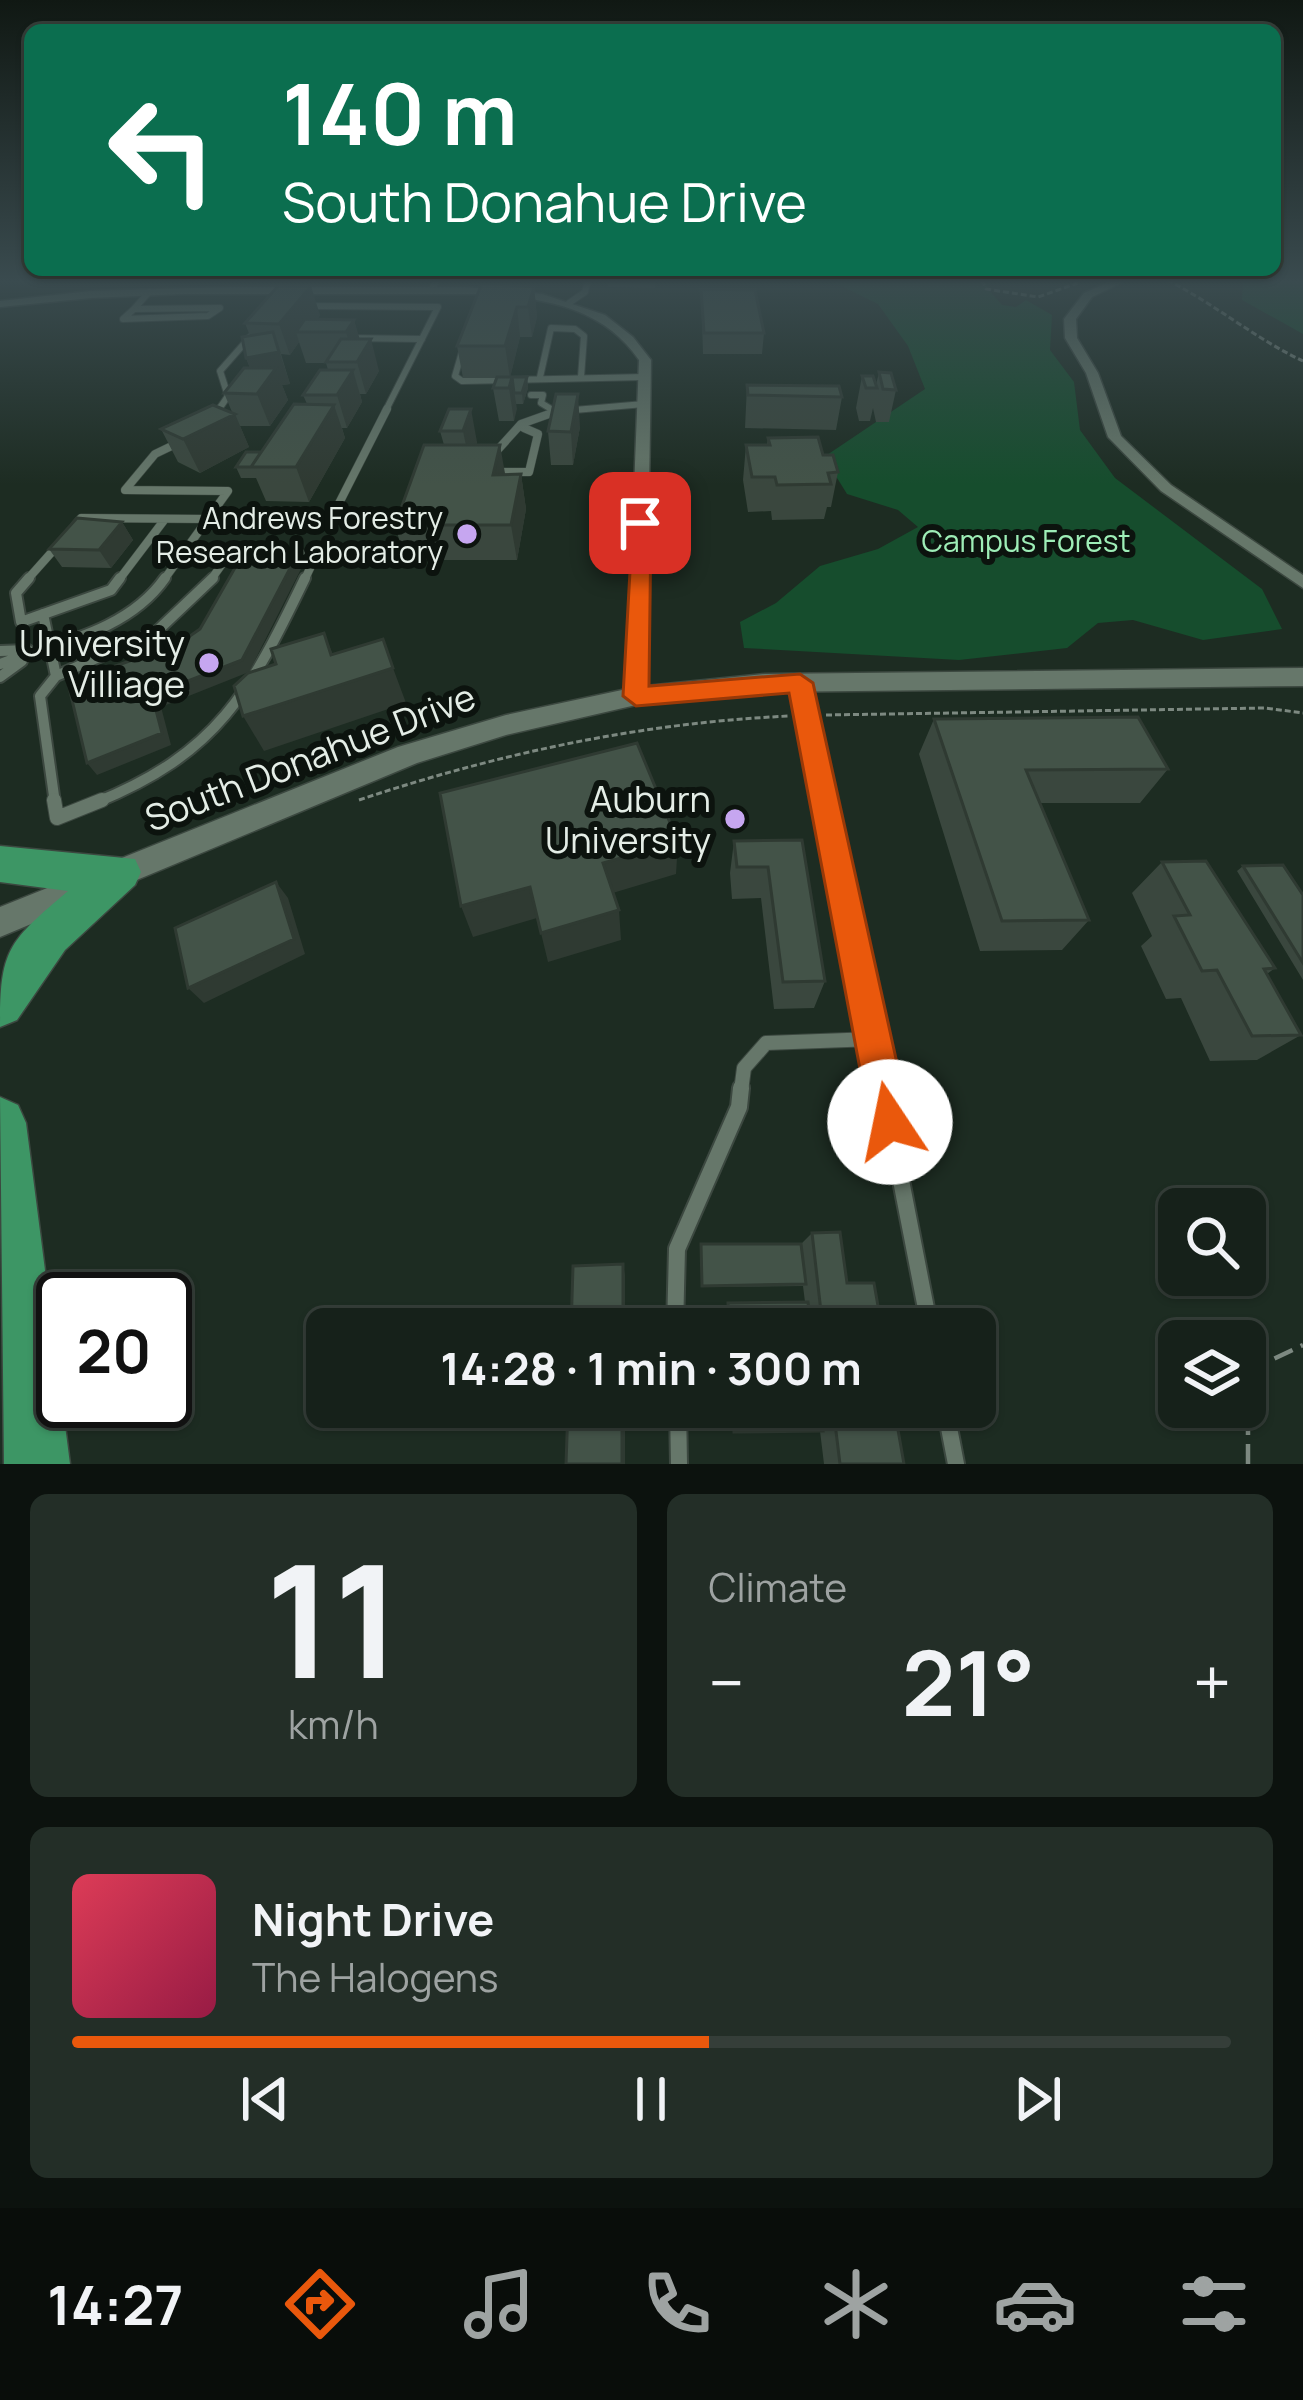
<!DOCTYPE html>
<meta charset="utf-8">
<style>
body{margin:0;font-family:Manrope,sans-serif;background:#232e27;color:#f1f3f6;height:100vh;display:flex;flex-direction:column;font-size:45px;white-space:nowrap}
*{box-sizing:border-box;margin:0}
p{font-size:39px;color:#9ea3a2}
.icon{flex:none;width:66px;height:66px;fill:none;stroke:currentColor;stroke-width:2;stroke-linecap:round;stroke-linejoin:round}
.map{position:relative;height:1464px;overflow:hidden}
.drawer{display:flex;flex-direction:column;gap:30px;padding:30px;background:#0c120e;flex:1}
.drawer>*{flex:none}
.guide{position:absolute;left:24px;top:24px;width:1257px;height:252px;border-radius:18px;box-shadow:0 3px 9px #0004,0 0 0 3px #353e39;background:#0b6e4f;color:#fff;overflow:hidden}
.controls{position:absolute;left:1158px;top:1188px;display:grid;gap:24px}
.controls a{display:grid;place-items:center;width:108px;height:108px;border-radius:18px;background:#16211a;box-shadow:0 3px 9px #0004,0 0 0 3px #353e39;font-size:60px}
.speed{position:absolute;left:36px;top:1272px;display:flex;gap:24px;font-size:60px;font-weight:700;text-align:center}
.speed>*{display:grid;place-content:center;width:156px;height:156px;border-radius:50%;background:#16211a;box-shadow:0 3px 9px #0004,0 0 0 3px #353e39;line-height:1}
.speed .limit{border:6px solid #111;border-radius:18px;background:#fff;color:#111}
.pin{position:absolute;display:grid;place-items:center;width:102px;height:102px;color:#fff;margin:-51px;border-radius:24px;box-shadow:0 6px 18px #0006}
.me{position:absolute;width:132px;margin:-66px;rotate:349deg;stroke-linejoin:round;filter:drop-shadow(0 0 9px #0008)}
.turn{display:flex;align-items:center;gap:42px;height:252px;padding:0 60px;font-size:54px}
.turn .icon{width:156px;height:156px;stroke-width:2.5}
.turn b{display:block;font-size:84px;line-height:102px}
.big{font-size:90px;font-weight:700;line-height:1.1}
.drawer .tile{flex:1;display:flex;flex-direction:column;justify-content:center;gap:18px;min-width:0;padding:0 42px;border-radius:18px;background:#232e27}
.drawer .dial{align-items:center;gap:0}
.dial b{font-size:156px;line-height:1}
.song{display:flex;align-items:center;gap:36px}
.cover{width:144px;height:144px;border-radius:18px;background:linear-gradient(135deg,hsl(350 70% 55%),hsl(340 70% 35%))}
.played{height:12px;border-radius:6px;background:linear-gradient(90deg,#ea580c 55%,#353e39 55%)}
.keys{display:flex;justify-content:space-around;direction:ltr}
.heat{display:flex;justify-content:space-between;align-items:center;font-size:66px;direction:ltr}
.drawer .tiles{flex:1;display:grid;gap:30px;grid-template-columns:1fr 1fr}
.tile:last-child{grid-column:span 2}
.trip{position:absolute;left:306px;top:1308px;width:690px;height:120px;border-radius:18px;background:#16211a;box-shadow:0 3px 9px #0004,0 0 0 3px #353e39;font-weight:700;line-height:120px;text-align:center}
.tab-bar{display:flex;height:192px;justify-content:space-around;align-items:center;background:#090d0a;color:#9ea3a2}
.tab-bar .icon{width:84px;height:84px}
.tab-bar .current{color:#ea580c}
.tab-bar b{font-size:54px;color:#f1f3f6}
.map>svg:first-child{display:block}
.green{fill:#164d2d}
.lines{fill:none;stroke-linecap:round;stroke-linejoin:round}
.service-far4-casing{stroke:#3c4840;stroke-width:8}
.service-far3-casing{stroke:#3c4840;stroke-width:9}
.service-far2-casing{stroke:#3c4840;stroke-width:14}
.service-far1-casing{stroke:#3c4840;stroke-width:16}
.service-casing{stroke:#3c4840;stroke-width:20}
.minor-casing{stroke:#3c4840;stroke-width:3}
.tertiary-casing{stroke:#3c4840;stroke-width:3}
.primary-casing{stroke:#3c4840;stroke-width:3}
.path-far1{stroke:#7d8981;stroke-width:3;stroke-dasharray:6 3;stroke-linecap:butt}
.path{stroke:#7d8981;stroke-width:4.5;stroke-dasharray:20 9;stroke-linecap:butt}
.service-far4{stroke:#66776a;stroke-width:6}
.service-far3{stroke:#66776a;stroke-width:8}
.service-far2{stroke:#66776a;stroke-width:10}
.service-far1{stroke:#66776a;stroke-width:14}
.service{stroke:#66776a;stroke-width:16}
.minor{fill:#66776a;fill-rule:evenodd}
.tertiary{fill:#66776a;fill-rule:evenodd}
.primary{fill:#3d9665;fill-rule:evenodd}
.wall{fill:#3a473e}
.shaded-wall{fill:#2f3a32}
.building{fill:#435348;stroke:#2f3a32;stroke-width:3}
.route{fill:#ea580c;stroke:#983908;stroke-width:3}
.poi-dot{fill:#c6a6f0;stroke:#0c130e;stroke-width:4.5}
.labels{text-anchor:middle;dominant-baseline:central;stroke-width:12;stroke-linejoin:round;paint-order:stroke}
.far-poi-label{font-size:30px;fill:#e4ede6;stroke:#0c130e;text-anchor:end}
.far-park-label{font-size:30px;fill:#9eeeb7;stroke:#0c130e}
.poi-label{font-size:36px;fill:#e4ede6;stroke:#0c130e;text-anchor:end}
.street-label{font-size:36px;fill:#e4ede6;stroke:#0c130e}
</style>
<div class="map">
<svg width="1303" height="1464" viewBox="0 0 1303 1464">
<rect width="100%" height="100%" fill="#1d2c22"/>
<path class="green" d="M829 280H994L987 288 1002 305 1016 307 1026 300 1052 315 1050 350 1074 382 1080 430 1115 478 1262 589 1282 629 1203 640 1133 620 1098 623 1067 648 959 660 744 648 740 622 776 603 820 566 878 549 918 527 898 510 847 494 824 457 925 389 908 346 878 304Z
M1303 280V334L1242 300 1243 280Z"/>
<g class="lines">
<g class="service-far4-casing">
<path id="service-far4" d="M431 291 437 280
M569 303 585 292 588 280
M308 306 438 307 385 412
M220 308 208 316 123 319 134 309Z
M134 309 149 292
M347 338 422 339
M464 345 455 376 462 381 645 377
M540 377 551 328 575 329 584 336 581 377
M531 395H543L541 403 551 409
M217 412 228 396 220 371 250 337
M551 412 644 404"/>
</g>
<g class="service-far3-casing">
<path id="service-far3" d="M215 415 219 409
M493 455 521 424 563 409
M495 472H529L538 434 524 428
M210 517 331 519 387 409
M75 525 81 518 208 519
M186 552 301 553 312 564 304 581
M26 581 59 544
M118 581 165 519
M163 581 228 491 125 490 155 454 182 441
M210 581 230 553"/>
</g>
<g class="service-far2-casing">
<path id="service-far2" d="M29 578 16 593 21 622 111 590 120 578
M43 614 56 676 156 632 213 578
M0 651 28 650
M0 664C58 643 128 631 165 578
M0 677 22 661
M800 683 825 803
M55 803 40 696 56 676
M95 803C218 753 249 694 305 578"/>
</g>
<g class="service-far1-casing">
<path id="service-far1" d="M54 800 57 818 102 800
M824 800 874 1039
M741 1091 744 1068 766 1043 874 1039 884 1091"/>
</g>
<g class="service-casing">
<path id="service" d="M883 1088 930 1329
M675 1329 677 1249 739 1107 741 1088
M678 1407 679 1464
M945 1407 956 1464"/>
</g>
<g class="minor-casing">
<path id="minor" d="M1114 280H1127L1092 297 1076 319 1077 338 1098 373 1121 436 1171 485 1303 575V588L1161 491 1108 437 1086 373 1065 338 1064 319 1084 293Z
M228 287H467L542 294 605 315 633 337 651 360 646 696 643 701 636 703 626 696 639 360C604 309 550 300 492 294H183L91 298 0 307V301L91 291Z"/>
</g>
<g class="tertiary-casing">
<path id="tertiary" d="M1303 668V686L765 692 636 705 506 735 417 763 0 937V907L398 747 506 715 636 687 765 674Z"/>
</g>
<g class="primary-casing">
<path id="primary" d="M0 846 135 859 141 872 135 885 65 950 17 1020 0 1027C0 949 8 942 68 891L0 882Z
M0 1097 18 1105 26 1123 70 1464H4Z"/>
</g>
<path class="path-far1" d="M982 280 986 289 1038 297 1078 283
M1167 280C1215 304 1254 338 1303 361
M826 715 1265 708 1303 713
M359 800C500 753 641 723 789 716"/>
<path class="path" d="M1248 1464V1405L1261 1365 1303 1345"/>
<use href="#service-far4" class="service-far4"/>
<use href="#service-far3" class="service-far3"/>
<use href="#service-far2" class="service-far2"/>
<use href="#service-far1" class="service-far1"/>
<use href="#service" class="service"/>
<use href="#minor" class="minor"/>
<use href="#tertiary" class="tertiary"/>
<use href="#primary" class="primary"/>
</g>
<path class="wall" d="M608 280H655V288L608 287Z
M534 287 537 317 532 337H520L510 377H527L528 388 523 404H516L514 421H499L493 388 496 378H463L457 346Z
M701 289 764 333 762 354H703Z
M320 315 317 320H354L359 339 379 371 366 394H360L362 402 347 428H342L345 438 309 502 266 501 256 478H241L236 467 261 452 307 404 303 395 328 370 326 363H306L299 342 290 355 281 354 290 384 282 385 288 400 270 426H240L249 447 200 473 178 462 161 429 232 412 224 393 250 368 246 358 250 336 245 323Z
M879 372 896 390 889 422H876L873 408 870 421H859L856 408 862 376 876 385Z
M747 385 842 397 836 430 745 428Z
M449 409 477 442 476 445 505 474H521L526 509 517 560H405L395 525 444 445 440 431Z
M580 427 573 465H551L548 431Z
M768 438 838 472 831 507H827L824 519 772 520 771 511 748 512 743 480 746 445H767Z
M122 522 133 540 111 568 62 567 49 549Z
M934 719 1168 769 1140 803H1040L1089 920 1062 950 980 951 919 754Z
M802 840 825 981 814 1008 774 1009 761 898 732 899 730 873 734 841Z
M1162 862 1275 968 1267 974 1301 1035 1257 1060 1210 1061 1181 998 1166 999 1141 946 1152 936 1132 893Z
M1243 866 1303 895V980L1237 871Z
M812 1233 882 1329H728V1303L805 1302 803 1286 702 1287 700 1246 801 1244Z
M731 1407H894L904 1464H824L820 1431H733Z"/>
<path class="shaded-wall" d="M311 286 320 315 307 332H296L299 342 290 355 279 324Z
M534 287 537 317 532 337 528 307Z
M517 307 520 337 510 378 505 346Z
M354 320 363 350 355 363 346 332Z
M273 332 290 384 282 385 288 400 270 426 257 394 259 390 246 358Z
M371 339 379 371 366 394 357 362Z
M353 370 362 402 347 428 337 395Z
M512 377 517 409 514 421 509 388Z
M527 377 528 388 523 404 522 393Z
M578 394 580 427 573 465 571 432Z
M334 405 345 438 309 502 296 467Z
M471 409 477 442 470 465 463 431Z
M235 414 249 447 200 473 183 439Z
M500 445 506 479 493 475Z
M521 474 526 509 517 560 511 525Z
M122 522 133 540 111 568 99 550Z
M296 557 301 569 249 672 161 707 171 745 97 775 87 763 152 695Z
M324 633 339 669 393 668 406 703 264 751 243 716 331 655Z
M678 842 676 874 606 895 603 863Z
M276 882 288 898 305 954 204 1003 188 988Z
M530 887 537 918 473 937 461 906Z
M619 910 621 940 548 962 541 933Z
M623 1264 625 1275V1329H623Z
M622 1407H625V1464H622Z"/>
<path class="building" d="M482 283 534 287 528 307H517L505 346H457Z
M279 285 311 286 279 324 245 323Z
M701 289 755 290 764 333H704Z
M305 319 354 320 346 332H296Z
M273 332 279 352 246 358 242 337Z
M341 339H371L357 362H326Z
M244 368H276L257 394 224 393Z
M320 370H353L337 395H303Z
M879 372 891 373 896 390 883 389Z
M862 376H873L877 388H866Z
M497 377H512L509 388H493Z
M512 377H527L522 393H514Z
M747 385 839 386 842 397 748 395Z
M556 394H578L571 432 548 431Z
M294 404 334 405 296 467H251Z
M213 405 235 414 183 439 161 429Z
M449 409H471L463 431H440Z
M818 437 823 455H833L838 472 828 473 831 484 777 485 775 477H752L746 445H770L768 438Z
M424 445H500L493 475 521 474 511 525H395Z
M246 452H261L251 467H236Z
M77 518 122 522 99 550 49 549Z
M244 552 296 557 242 660 152 695 162 733 87 763 68 683 180 643 200 629Z
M324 633 331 655 383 639 393 668 243 716 234 686 248 673 276 664 271 649Z
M1138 717 1168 769 1026 770 1089 920 1002 921 934 719Z
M637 743 678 842 603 863 619 910 541 933 530 887 461 906 440 793Z
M802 840 825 981 783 982 768 867H737L734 841Z
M1206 861 1275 968 1264 969 1301 1035 1252 1036 1217 970 1202 971 1174 916 1190 915 1162 862Z
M1283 865 1303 895V963L1243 866Z
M276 882 294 939 188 988 175 928Z
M840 1232 847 1283H874L882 1329H823L812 1233Z
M701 1244H801L806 1284 702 1286Z
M623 1264V1329H571L573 1266Z
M808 1302 811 1329H729L728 1303Z
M568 1407H622V1464H566Z
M733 1407H820L823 1431 734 1432Z
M833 1407H894L904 1464H840Z"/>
<linearGradient id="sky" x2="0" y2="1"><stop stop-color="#101813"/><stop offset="0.58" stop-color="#3a4b4f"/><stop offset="1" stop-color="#3a4b4f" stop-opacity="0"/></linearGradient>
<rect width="1303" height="485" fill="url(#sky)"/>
<path class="route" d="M633 518 651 523 649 686 800 674 813 683 910 1122 904 1136 890 1142 876 1136 870 1122 789 693 636 706 623 696Z"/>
<g class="poi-dot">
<circle cx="467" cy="534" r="12"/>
<circle cx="209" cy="663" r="12"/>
<circle cx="735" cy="819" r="12"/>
</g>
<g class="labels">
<g class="far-poi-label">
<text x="443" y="517">Andrews Forestry<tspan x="443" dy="34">Research Laboratory</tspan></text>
</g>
<g class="far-park-label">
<text x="1026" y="540">Campus Forest</text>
</g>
<g class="poi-label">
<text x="185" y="642">University<tspan x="185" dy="41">Villiage</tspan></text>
<text x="711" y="798">Auburn<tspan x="711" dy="41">University</tspan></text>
</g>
<g class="street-label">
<text transform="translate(310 757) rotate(-21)">South Donahue Drive</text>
</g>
</g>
</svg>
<div class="controls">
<a><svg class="icon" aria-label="search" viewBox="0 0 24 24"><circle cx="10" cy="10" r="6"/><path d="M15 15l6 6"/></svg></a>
<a><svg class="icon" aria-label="layers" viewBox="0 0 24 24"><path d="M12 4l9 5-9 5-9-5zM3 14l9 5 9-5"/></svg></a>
</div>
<div class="speed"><div class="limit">20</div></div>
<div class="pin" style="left:640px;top:523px;background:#d93025"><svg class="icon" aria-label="arrive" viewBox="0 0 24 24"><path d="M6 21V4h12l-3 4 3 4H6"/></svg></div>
<svg class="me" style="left:890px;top:1122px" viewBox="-20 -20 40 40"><circle r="19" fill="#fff"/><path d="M0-13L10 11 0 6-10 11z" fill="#ea580c"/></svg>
<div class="trip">14:28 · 1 min · 300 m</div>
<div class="guide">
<div class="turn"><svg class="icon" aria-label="left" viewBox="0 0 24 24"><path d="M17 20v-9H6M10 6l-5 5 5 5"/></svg><div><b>140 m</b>South Donahue Drive</div></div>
</div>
</div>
<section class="drawer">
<div class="tiles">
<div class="tile dial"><b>11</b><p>km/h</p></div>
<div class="tile"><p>Climate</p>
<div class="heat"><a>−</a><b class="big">21°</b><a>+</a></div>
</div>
<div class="tile">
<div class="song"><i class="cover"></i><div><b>Night Drive</b><p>The Halogens</p></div></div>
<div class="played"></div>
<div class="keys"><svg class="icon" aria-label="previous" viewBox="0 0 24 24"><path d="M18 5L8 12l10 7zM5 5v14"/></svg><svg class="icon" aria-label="pause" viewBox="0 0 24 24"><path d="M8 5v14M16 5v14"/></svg><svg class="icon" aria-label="next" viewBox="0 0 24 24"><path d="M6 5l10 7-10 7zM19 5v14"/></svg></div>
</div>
</div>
</section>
<nav class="tab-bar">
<b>14:27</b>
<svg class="icon current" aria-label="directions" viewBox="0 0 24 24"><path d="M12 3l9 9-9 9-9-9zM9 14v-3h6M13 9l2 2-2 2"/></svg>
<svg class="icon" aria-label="music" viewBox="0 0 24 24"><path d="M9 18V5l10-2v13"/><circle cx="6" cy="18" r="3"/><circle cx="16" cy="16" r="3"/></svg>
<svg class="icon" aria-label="phone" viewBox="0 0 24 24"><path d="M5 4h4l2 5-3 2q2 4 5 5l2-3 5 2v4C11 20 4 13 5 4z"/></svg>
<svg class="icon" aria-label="climate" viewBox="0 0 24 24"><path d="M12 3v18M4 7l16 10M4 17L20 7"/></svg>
<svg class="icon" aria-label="car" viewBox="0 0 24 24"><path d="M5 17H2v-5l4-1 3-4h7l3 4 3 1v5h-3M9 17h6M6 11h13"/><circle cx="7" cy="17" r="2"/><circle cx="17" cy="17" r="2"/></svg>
<svg class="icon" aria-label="filters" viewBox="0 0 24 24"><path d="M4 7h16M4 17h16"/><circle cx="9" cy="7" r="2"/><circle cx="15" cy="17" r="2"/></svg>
</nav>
